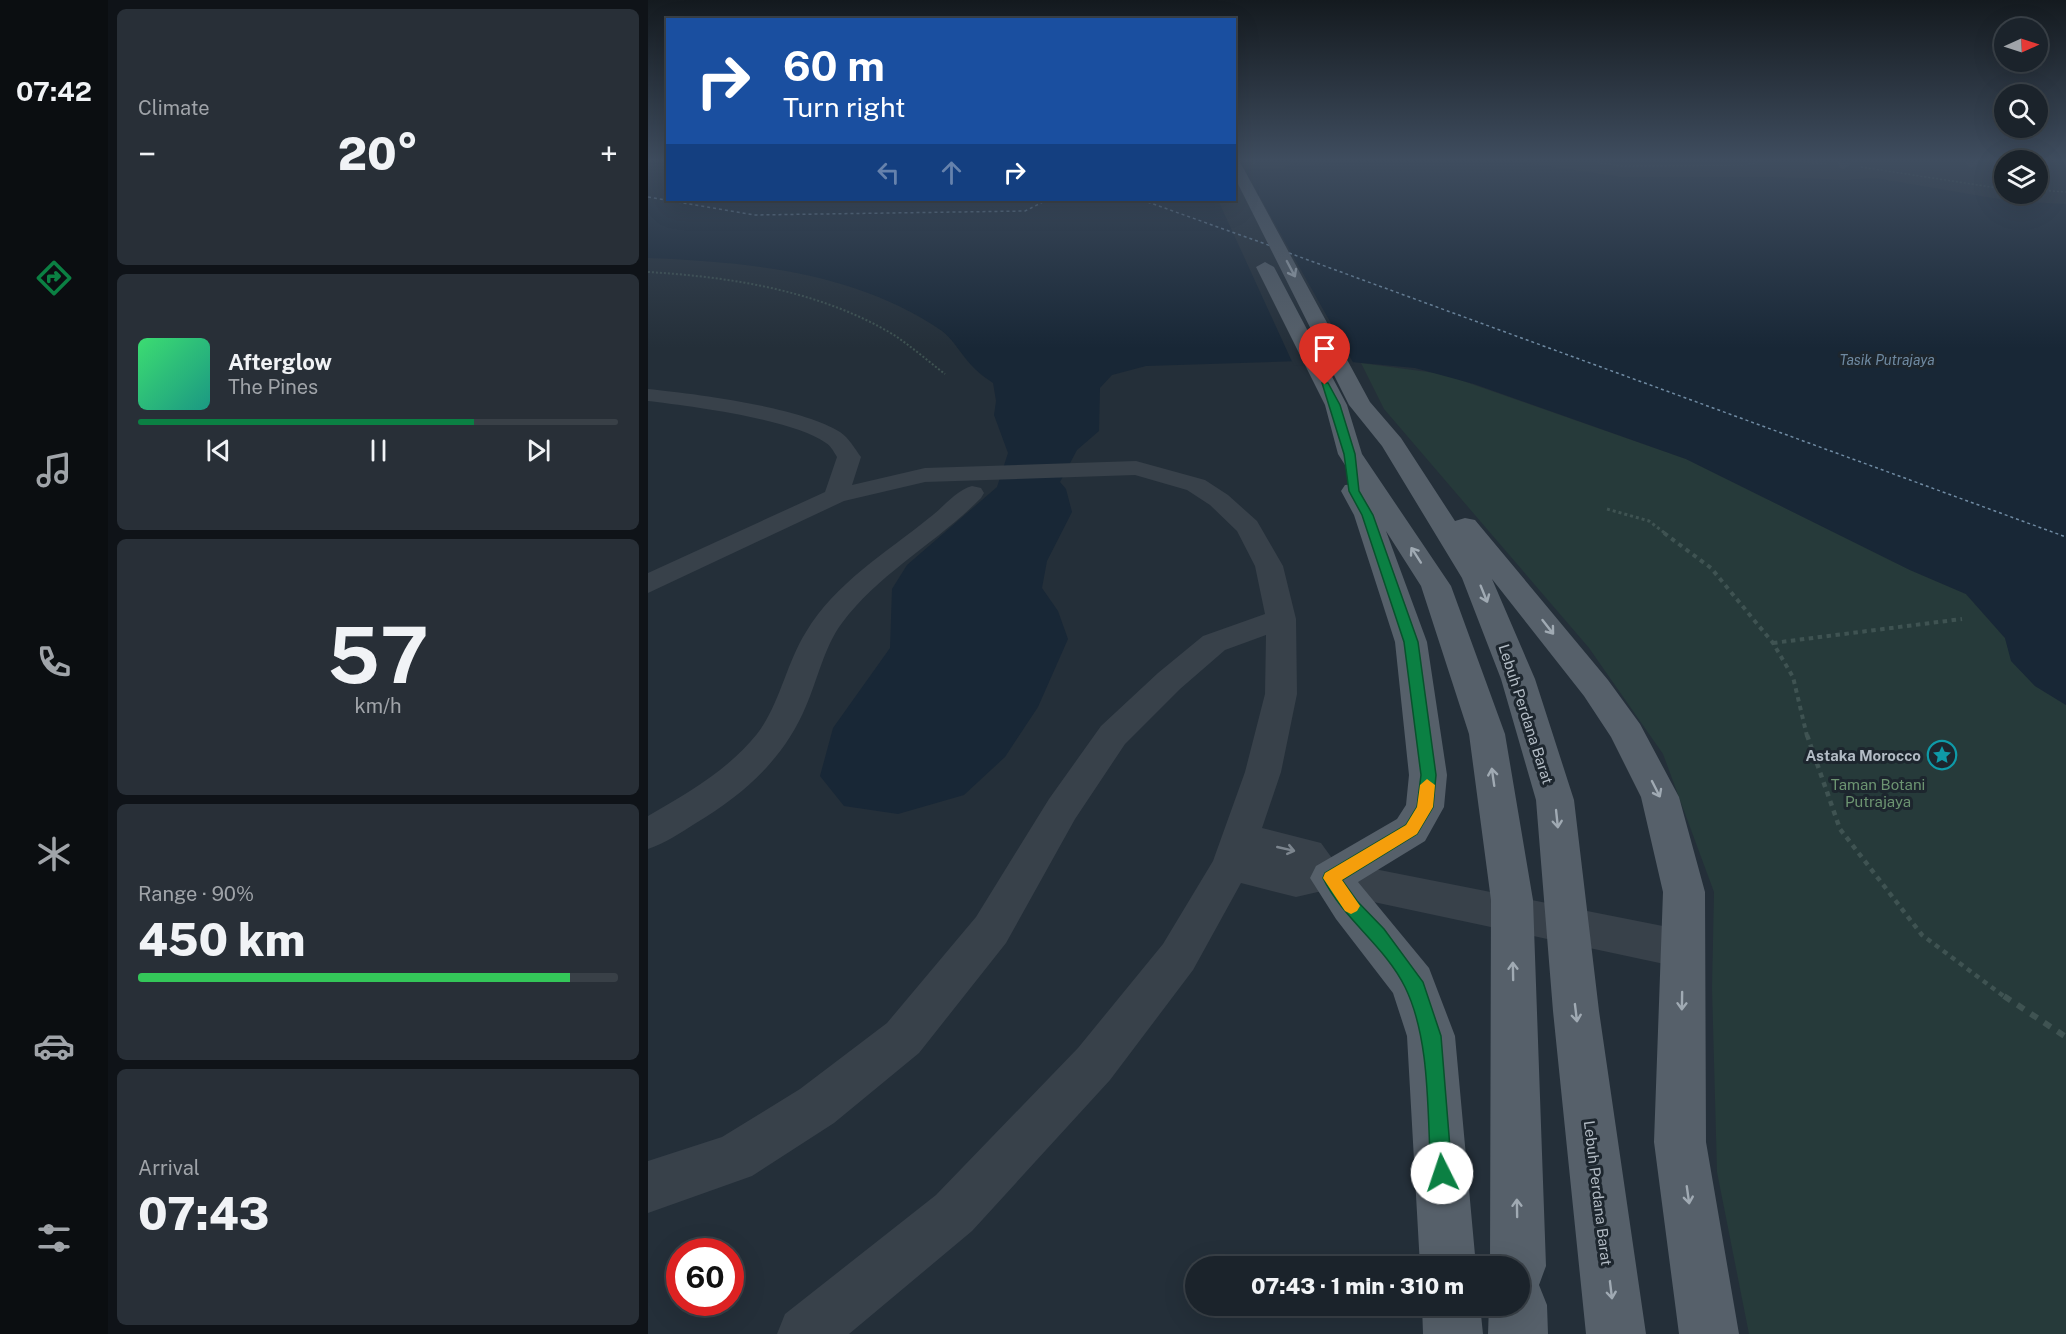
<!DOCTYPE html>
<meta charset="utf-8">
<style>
body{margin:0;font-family:"Public Sans",sans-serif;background:#282f37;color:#f1f3f6;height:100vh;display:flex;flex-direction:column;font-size:22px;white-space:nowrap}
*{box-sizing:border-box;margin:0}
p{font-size:20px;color:#a0a4a9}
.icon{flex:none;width:33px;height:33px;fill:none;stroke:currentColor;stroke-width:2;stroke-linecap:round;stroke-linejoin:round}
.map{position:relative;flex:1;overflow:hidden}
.sheet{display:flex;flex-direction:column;gap:9px;padding:9px;background:#0f1318;width:540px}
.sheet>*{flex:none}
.top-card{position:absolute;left:18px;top:18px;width:570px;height:183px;border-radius:0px;box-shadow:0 6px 24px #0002,0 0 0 2px #394047;background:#1a4fa0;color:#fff;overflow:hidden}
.needle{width:39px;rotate:87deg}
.buttons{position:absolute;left:1346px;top:18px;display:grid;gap:12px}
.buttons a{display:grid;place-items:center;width:54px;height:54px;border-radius:50%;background:#1b232b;box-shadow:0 6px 24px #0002,0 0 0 2px #394047;font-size:30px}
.speed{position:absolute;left:18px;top:1238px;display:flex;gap:12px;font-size:30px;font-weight:700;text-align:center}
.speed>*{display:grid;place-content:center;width:78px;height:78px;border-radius:50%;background:#1b232b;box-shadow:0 6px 24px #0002,0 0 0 2px #394047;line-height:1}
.speed .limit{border:9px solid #d22;background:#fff;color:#111}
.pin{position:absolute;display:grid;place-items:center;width:51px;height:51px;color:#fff;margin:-62px -26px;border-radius:50% 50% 50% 0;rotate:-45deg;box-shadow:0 0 6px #0007}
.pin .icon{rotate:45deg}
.me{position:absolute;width:66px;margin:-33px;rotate:356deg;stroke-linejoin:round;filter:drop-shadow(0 0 4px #0008)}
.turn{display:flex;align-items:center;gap:21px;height:126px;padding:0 18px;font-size:27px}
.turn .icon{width:78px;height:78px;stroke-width:2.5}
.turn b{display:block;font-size:42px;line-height:51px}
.lanes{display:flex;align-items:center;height:57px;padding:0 18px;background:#0003;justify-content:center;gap:30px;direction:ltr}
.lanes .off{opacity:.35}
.big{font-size:45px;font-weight:800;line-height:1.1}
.sheet .widget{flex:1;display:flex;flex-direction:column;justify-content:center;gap:9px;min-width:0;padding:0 21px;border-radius:9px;background:#282f37}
.sheet .dial{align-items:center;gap:0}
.dial b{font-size:78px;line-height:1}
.song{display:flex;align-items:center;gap:18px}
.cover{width:72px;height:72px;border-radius:9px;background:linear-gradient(135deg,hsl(140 70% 55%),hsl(170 70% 35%))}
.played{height:6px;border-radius:3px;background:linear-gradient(90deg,#0b8043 70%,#394047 70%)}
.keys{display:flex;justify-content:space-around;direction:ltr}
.heat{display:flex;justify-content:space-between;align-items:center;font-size:33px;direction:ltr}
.charge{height:9px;border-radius:4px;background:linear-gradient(90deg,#34c759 90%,#394047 0)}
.trip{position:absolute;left:537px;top:1256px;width:345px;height:60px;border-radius:30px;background:#1b232b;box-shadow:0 6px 24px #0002,0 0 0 2px #394047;font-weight:800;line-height:60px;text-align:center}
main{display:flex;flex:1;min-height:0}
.tab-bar{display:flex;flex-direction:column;width:108px;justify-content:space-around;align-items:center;background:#0b0e11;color:#a0a4a9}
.tab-bar .icon{width:42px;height:42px}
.tab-bar .active{color:#0b8043}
.tab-bar b{font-size:27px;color:#f1f3f6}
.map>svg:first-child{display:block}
.green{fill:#263a3a}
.water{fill:#182736}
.pier{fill:#242f39}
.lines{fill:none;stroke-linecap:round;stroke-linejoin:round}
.ferry{stroke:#6f8aa2;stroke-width:1.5;stroke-dasharray:3 3;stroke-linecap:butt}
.path-far5{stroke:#3f5352;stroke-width:1.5;stroke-dasharray:2 2;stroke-linecap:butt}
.path-far4{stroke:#3f5352;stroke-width:2;stroke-dasharray:2 2;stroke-linecap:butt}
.path-far3{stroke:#3f5352;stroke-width:3;stroke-dasharray:3 3;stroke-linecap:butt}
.path-far2{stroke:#3f5352;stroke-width:4;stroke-dasharray:4.5 4.5;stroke-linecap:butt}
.path-far1{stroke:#3f5352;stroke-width:4.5;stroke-dasharray:5 5;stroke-linecap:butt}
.path{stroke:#3f5352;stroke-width:6;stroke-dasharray:8 8;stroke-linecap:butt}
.minor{fill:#38414a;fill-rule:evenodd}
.major{fill:#56606a;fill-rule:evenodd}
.oneway{stroke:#a0aab3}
.oneway2{stroke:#7c858e}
.route{fill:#0b8043;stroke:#07532c;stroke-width:1.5}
.slow{fill:#f59e0b}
.labels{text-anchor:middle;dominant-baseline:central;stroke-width:6;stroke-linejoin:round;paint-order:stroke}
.far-water-label{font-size:14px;font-style:italic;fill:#6f8aa2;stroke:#1d262e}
.street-label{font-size:15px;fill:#b3bcc5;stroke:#1d262e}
.poi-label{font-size:15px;font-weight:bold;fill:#b3bcc5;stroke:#1d262e;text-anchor:end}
.park-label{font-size:15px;fill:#6c9471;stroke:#1d262e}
</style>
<main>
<nav class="tab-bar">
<b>07:42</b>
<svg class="icon active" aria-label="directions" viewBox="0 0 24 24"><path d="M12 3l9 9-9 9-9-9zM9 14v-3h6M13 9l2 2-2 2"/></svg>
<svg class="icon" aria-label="music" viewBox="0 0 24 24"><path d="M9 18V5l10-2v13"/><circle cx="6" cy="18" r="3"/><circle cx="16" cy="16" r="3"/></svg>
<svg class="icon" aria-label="phone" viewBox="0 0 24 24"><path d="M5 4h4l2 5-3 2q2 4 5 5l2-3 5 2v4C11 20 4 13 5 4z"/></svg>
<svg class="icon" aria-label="climate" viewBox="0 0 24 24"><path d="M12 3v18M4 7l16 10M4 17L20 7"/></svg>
<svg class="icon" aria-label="car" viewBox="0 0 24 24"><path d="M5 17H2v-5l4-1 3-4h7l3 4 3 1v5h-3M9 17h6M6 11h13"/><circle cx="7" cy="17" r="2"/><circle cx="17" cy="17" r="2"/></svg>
<svg class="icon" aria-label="filters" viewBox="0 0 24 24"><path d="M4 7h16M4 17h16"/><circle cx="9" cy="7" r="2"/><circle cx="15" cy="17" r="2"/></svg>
</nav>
<section class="sheet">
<div class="widget"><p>Climate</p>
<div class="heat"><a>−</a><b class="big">20°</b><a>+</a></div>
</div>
<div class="widget">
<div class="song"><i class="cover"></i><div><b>Afterglow</b><p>The Pines</p></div></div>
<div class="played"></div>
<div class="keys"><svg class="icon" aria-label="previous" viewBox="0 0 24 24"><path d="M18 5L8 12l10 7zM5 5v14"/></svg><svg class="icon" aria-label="pause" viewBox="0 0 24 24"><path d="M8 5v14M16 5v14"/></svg><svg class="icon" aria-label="next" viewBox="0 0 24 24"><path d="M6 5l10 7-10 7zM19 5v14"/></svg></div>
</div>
<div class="widget dial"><b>57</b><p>km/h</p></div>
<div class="widget"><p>Range · 90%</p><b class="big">450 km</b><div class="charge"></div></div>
<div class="widget"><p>Arrival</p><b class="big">07:43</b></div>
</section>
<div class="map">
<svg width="1418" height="1334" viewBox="0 0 1418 1334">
<rect width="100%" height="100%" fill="#242f39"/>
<path class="green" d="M713 363 795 374 1038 459 1262 570 1318 594 1357 638 1364 661 1387 686 1418 705V1334H1101L1069 1172 1064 988 1066 892 1015 754 941 648 736 409Z"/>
<path class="water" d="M0 161H19L20 200H586L587 169 634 168 647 163 657 165 713 161H865L974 177H1130L1196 180 1228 178 1362 201 1418 204V705L1387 686 1363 661 1357 638 1318 594 1262 570 1038 459 826 384 767 368 682 360 498 366 464 375 452 388 451 431 429 450 412 482 418 489 424 512 399 561 394 588 410 611 420 639 390 707 357 757 316 795 250 814 196 806 172 776 185 728 242 648 244 589 259 565 349 487 360 453 346 415 348 401 345 383C339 379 332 374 327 369 315 358 307 341 294 331 209 272 101 262 0 258Z"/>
<path class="pier" d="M586 166 595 167 707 366 682 363 646 366 570 200H586Z"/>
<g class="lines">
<path class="ferry" d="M0 197 106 215 377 211 399 200
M494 200 623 246
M641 253 1418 537"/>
<path class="path-far5" d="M941 161 973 166 1097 165 1113 161
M1144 161 1179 164
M605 163 615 161
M1213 167 1356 189
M1389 190 1418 192"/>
<path class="path-far4" d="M0 272C84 277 173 291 246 335 264 347 280 361 297 374"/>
<path class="path-far3" d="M959 509 1001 521 1018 534"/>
<path class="path-far2" d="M1016 533 1063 568 1125 643 1145 677 1159 736
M1125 643 1314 619"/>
<path class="path-far1" d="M1159 735 1192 829 1274 935 1358 998"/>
<path class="path" d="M1356 996 1418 1037"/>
<path class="minor" d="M1189 161H1201L1202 165 1196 169 1192 168Z
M1315 161H1327L1329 164 1323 168Z
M0 389C49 394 152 407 192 432 201 438 207 449 213 457L204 485 277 468 488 461 557 480 580 495 609 521 635 566 648 619 649 694 633 772 614 828 673 843 686 861 1035 930 1050 936 1056 949 1050 962 1035 968 674 891 648 897 593 883 545 970 462 1080 324 1231 201 1334H129L137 1314 288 1195 430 1048 515 944 565 861 597 772 617 694 618 635 577 650 532 689 477 744 427 819 358 943 271 1053 186 1123 104 1176 0 1213V1161L74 1137 152 1089 239 1023 328 917 401 799 453 726 510 673 555 636 617 614 607 566 589 531 562 505 539 490 487 475 277 482 196 501 0 593V573L177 492 189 457C186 452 183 446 178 443 145 419 42 406 0 401Z
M324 486 333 488 336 493 333 498C290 542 231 573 194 623 176 647 170 679 158 706 136 759 96 794 48 823 32 833 18 843 0 849V816C40 793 80 770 109 734 132 704 138 664 158 632 187 583 238 553 281 518 295 508 308 490 324 486Z"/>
<path class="major" d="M586 161 592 162 722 402 753 438 807 521 817 518 827 520 960 680 992 724 1031 797 1057 892 1058 1142 1091 1334H1031L1006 1142 1015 892 993 797 963 737 936 696 844 579 887 679 926 800 951 1011 998 1334H938L905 1011 888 800 853 679 814 578 734 446 701 405 586 176Z
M617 262 626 267 699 405 714 454 803 586 857 734 885 900 898 1266 891 1285 899 1305 900 1334H840L841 1305H872V1266H842L843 900 821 734 773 586 738 531 779 642 799 775 796 807 777 841 710 882 781 968 807 1036 828 1266H772L759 1036 745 993 688 919 662 878 668 866 749 819 758 805 761 775 747 642 706 515 693 491 697 485 709 484 690 454 677 405 608 267Z
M774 1305H832L835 1334H775Z"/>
</g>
<defs><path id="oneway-shaft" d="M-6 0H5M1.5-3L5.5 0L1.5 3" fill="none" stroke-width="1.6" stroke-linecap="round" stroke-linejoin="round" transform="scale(1.5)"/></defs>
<g class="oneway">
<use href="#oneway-shaft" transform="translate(643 269) rotate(62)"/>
<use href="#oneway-shaft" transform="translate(768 555) rotate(-123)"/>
<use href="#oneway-shaft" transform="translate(836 594) rotate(68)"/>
<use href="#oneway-shaft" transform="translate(900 627) rotate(52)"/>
<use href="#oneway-shaft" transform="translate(845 777) rotate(-98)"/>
<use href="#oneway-shaft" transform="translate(1008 789) rotate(63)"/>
<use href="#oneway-shaft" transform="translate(909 819) rotate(84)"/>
<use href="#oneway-shaft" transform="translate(865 971) rotate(-91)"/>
<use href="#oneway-shaft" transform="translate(1034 1001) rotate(91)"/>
<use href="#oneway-shaft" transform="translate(928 1013) rotate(83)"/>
<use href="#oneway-shaft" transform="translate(1040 1195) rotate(82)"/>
<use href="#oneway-shaft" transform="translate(869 1208) rotate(-91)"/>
<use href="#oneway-shaft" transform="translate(963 1290) rotate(83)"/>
</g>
<use class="oneway2" href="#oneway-shaft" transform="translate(638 849) rotate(13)"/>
<linearGradient id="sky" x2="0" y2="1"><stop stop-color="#141a1f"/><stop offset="0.46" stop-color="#3f4d5f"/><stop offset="1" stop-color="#3f4d5f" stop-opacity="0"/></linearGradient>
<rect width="1418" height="348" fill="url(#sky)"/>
<path class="route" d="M674 383H680L692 405 707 454 711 491 725 515 770 642 788 775 785 807 769 834 694 880 709 901 736 929 775 982 793 1036 804 1173 801 1181 794 1184 786 1181 783 1173C779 1115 783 1040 757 987 737 946 695 919 675 878L677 873 758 825 769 807 773 775 756 642 714 515 701 491 696 454Z"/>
<path class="slow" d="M779 779 787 785 785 807 769 834 694 880 712 906 709 911 703 914 697 911 675 878 677 873 758 825 769 807 772 785Z"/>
<defs>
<g id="sight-ring" transform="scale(1.5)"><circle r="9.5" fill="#1d262e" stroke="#0f9aa8" stroke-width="1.5"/><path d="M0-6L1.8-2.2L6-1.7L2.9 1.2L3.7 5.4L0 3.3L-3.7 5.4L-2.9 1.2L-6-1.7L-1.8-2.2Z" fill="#0f9aa8"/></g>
</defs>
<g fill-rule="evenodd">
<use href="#sight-ring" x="1294" y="755"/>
</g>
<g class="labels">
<g class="far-water-label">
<text x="1239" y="360">Tasik Putrajaya</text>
</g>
<g class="street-label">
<text transform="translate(878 714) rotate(72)">Lebuh Perdana Barat</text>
<text transform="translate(950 1193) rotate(83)">Lebuh Perdana Barat</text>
</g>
<g class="poi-label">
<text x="1273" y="755">Astaka Morocco</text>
</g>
<g class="park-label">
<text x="1230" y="784">Taman Botani<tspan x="1230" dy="17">Putrajaya</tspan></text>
</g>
</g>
</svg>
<div class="buttons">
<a><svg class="needle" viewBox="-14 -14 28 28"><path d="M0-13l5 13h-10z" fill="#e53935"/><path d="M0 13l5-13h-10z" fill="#a0a4a9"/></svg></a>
<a><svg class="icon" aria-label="search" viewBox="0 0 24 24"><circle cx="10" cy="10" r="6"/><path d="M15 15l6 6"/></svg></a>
<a><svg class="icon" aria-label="layers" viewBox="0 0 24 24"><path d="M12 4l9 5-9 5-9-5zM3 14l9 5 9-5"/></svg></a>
</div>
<div class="speed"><div class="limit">60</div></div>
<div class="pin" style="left:677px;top:385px;background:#d93025"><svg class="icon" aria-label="arrive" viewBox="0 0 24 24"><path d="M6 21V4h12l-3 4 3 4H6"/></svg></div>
<svg class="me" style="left:794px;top:1173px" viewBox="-20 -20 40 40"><circle r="19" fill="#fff"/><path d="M0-13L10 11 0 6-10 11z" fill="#0b8043"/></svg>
<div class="trip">07:43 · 1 min · 310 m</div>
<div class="top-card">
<div class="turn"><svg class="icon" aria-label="right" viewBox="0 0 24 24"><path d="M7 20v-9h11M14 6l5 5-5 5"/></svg><div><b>60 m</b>Turn right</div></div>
<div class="lanes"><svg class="icon off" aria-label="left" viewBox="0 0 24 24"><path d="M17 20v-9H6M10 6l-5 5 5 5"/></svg><svg class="icon off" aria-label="ahead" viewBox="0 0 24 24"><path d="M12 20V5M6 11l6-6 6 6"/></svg><svg class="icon" aria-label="right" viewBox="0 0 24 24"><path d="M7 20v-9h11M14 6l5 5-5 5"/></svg></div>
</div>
</div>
</main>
